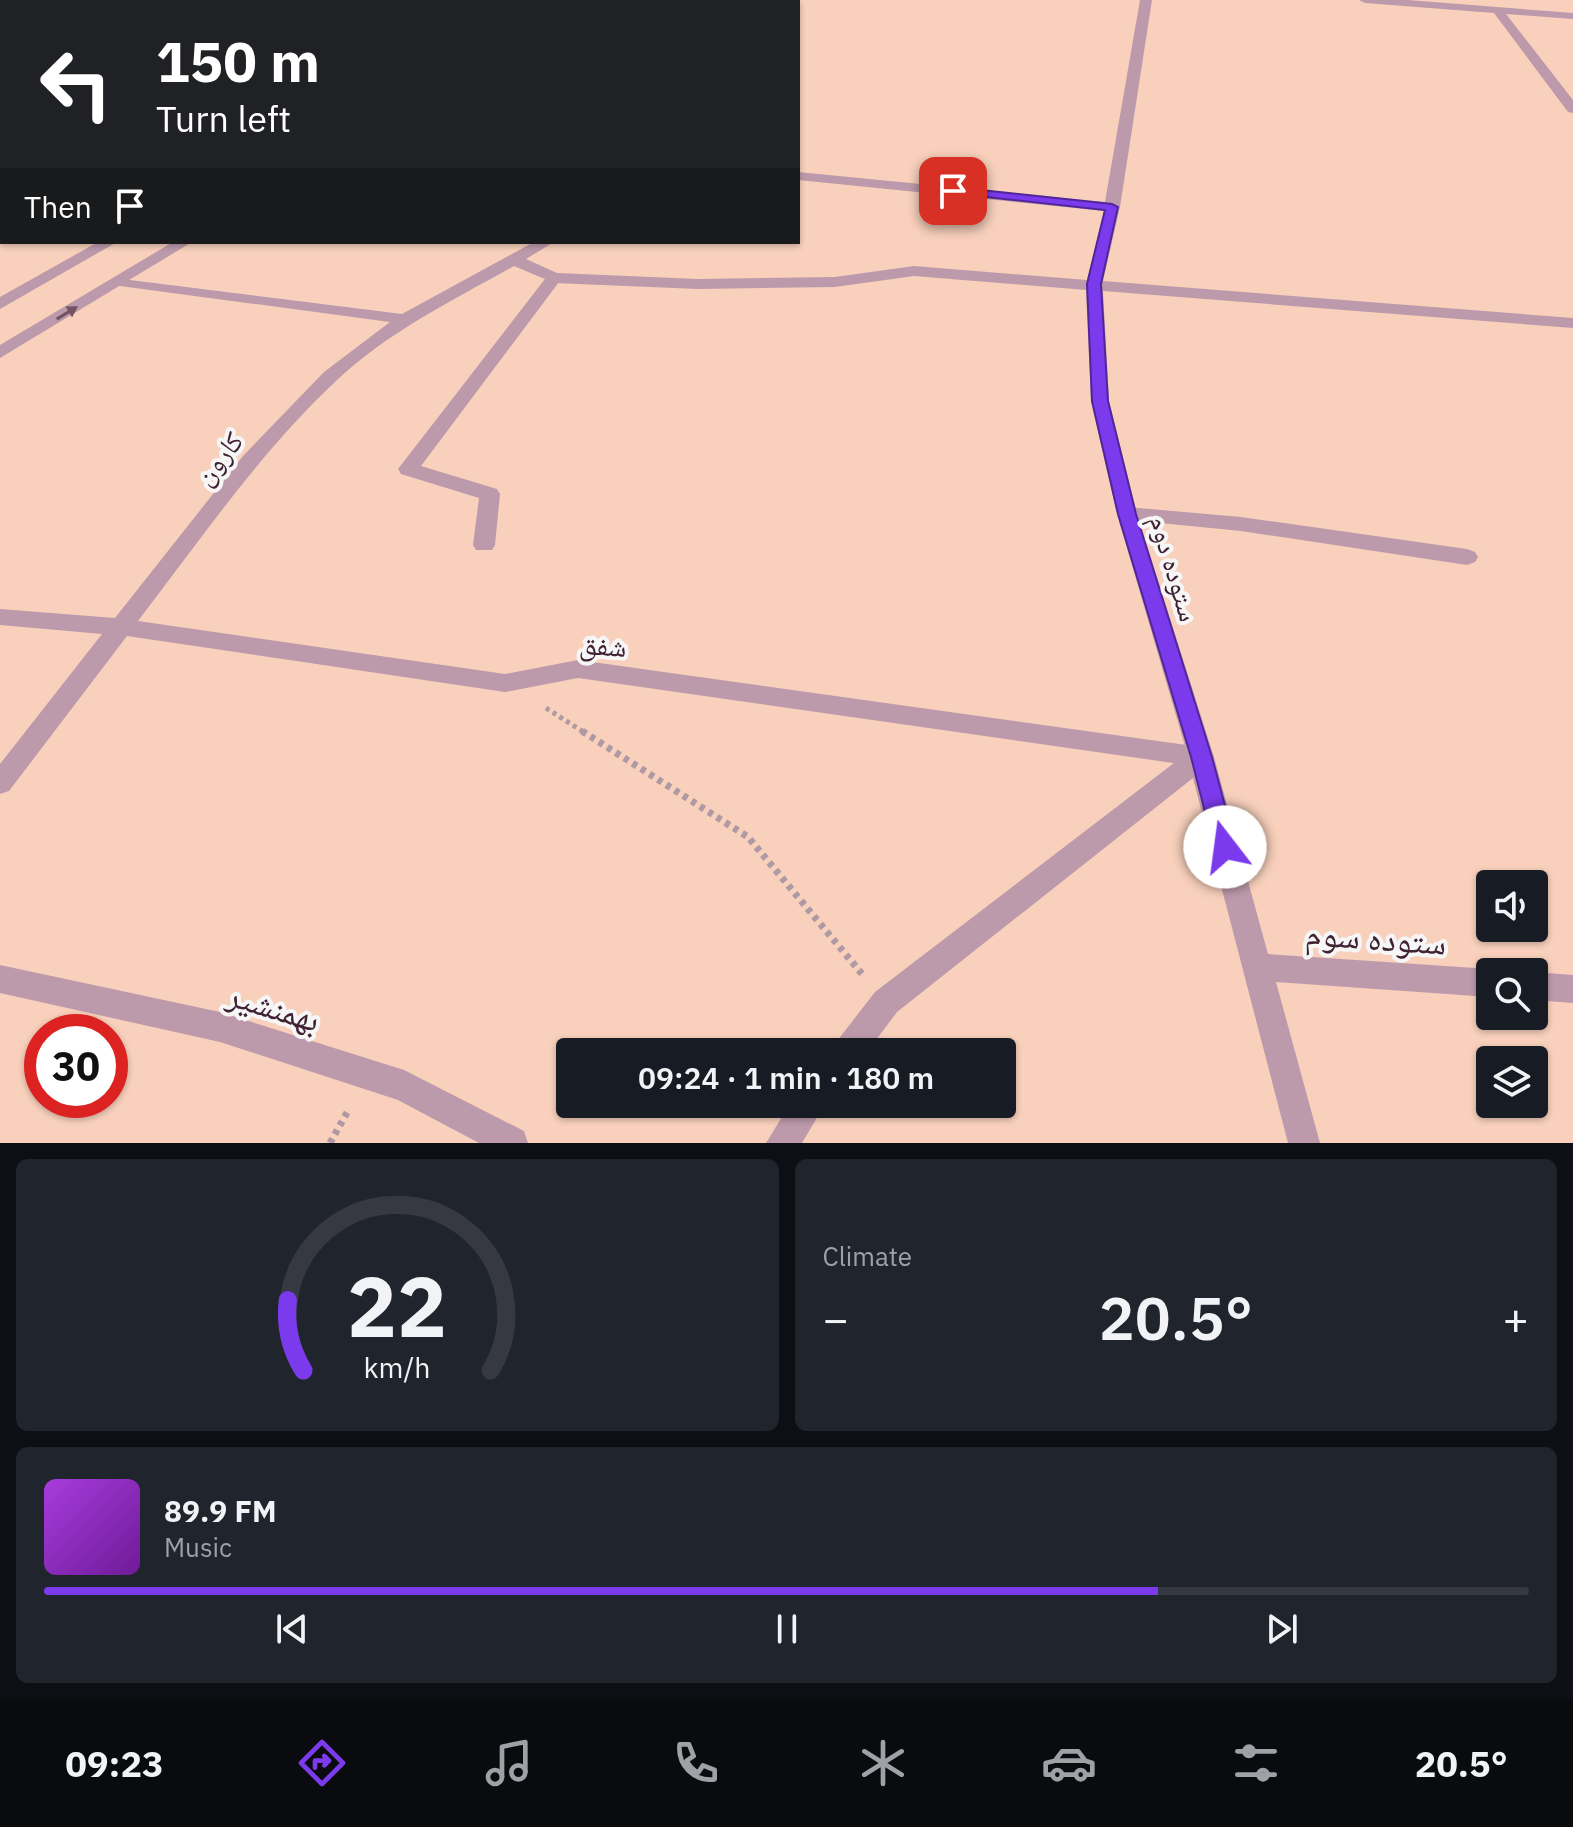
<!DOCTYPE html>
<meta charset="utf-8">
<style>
body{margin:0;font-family:"IBM Plex Sans","Noto Naskh Arabic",sans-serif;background:#20242c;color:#f1f3f6;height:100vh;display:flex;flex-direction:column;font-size:30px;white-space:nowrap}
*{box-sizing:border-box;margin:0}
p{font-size:26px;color:#9ea1a6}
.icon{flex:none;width:44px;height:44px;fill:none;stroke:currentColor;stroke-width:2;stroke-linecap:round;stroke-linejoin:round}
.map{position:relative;height:1143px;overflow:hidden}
.sheet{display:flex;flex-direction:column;gap:16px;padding:16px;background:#0d0f14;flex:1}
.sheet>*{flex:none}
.guide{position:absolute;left:0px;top:0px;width:800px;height:244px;box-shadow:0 2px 6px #0004;background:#202124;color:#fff;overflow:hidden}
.buttons{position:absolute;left:1476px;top:870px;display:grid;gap:16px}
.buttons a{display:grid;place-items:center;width:72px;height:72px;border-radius:8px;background:#171b24;box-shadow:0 2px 6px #0004;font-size:40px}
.speed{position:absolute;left:24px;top:1014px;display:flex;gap:16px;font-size:40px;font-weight:700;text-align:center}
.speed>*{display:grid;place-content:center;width:104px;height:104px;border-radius:50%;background:#171b24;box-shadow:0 2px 6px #0004;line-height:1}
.speed .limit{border:12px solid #d22;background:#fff;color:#111}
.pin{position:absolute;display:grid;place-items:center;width:68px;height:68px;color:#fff;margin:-34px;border-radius:16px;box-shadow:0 4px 12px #0006}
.me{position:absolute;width:88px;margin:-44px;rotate:345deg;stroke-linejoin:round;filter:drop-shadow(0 0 6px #0008)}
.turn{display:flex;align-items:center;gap:28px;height:168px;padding:0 24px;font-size:36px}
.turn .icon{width:104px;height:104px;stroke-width:2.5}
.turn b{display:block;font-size:56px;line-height:68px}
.then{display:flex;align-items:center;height:76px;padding:0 24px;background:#0003;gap:16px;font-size:30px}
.big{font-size:60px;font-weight:600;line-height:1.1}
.sheet .tile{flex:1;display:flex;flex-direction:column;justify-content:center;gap:12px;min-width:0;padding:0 28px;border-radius:12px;background:#20242c}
.sheet .dial{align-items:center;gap:0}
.dial svg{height:208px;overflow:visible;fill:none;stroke:#363941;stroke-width:7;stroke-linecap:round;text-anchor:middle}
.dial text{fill:#f1f3f6;stroke:none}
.song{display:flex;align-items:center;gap:24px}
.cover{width:96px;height:96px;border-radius:12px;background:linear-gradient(135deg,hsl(280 70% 55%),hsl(280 70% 35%))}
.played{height:8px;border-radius:4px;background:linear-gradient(90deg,#7c3aed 75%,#363941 75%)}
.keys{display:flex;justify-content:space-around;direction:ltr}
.heat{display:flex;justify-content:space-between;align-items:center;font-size:44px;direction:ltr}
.sheet .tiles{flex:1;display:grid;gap:16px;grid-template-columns:1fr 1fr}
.tile:last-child{grid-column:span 2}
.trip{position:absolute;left:556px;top:1038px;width:460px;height:80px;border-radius:8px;background:#171b24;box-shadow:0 2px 6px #0004;font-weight:600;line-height:80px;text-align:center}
.menu{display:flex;height:128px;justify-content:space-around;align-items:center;background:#090b0e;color:#9ea1a6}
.menu .icon{width:56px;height:56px}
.menu .active{color:#7c3aed}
.menu b{font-size:36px;color:#f1f3f6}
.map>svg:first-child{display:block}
.green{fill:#f8d0bc;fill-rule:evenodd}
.water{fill:#87d7fa}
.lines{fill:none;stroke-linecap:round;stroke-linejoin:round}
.path-far2{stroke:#af99a3;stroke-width:3;stroke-dasharray:2 2;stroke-linecap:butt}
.path-far1{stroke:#af99a3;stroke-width:5;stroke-dasharray:4 4;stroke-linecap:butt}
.path{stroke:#af99a3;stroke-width:7;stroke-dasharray:5 5;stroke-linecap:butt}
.service{fill:#bd9aab;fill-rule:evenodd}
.minor{fill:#bd9aab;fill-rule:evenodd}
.tertiary{fill:#bd9aab;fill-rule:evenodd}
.oneway{fill:#735262}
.route{fill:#7c3aed;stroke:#51269a;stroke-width:2}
.labels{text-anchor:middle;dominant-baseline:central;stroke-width:8;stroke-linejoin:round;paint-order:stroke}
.street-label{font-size:28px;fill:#412232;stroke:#f6f6f6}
.near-street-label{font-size:34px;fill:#412232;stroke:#f6f6f6}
</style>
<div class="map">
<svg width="1573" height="1143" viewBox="0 0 1573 1143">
<rect width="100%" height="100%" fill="#f4e4eb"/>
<path class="green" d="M0 0H1573V1143H0ZM2 2H798V242H2ZM1490 884H1534V928H1490ZM1490 972H1534V1016H1490ZM42 1032H110V1100H42ZM570 1052H1002V1104H570ZM1490 1060H1534V1104H1490Z"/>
<path class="water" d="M0 0H403L2 2 0 199Z"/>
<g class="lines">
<path class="path-far2" d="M429 2 434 0"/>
<path class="path-far1" d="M546 708 585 733"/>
<path class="path" d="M582 731 748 837 862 974
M330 1143 349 1109"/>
<path class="service" d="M554 273 562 278 421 466 497 489 500 494 495 545 492 550H476L473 545 479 498 401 474 398 469 548 275Z
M1127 507 1241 517 1467 549 1475 552 1478 557 1475 562 1467 565 1241 531 1120 519 1117 514 1120 509Z
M578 660 1201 747 1210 750 1214 757 1210 764 1201 767 578 678 505 692 496 690 493 683 496 676 505 674Z"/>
<path class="minor" d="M1140 0H1152L1120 207 1103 281 1573 318V328L1103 291 1109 401 1137 514 1214 757 1268 954 1490 969 1498 972H1490V997L1276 982 1320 1143H1288L1193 778 897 1012 867 1052H832L837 1041 875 992 1187 753 1117 514 1091 401 1086 290 914 276 835 287 698 289 554 283 514 266C453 300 388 332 336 381 260 452 201 539 138 621L505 674 514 676 517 683 514 690 505 692 127 636 9 791 0 794V764L102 634 0 625V609L115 618 243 456 324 372 390 322 120 286 114 284 112 281 114 278 402 314 534 242H554L526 259 557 273 698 279 835 277 914 266 1087 280 1104 211 798 180V172L1105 202Z
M1359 0H1408L1573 13V19L1506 14 1573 100V113L1568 112 1494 13 1365 3Z
M0 965 220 1012 404 1070 524 1131 528 1143H479L398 1100 220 1042 0 993Z
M1533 972H1534L1573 975V1003L1534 1000Z
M790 1104H825L802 1143H766Z"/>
<path class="tertiary" d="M534 0H548L532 2Z
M587 0H601L585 2Z
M98 242H117L0 309V297Z
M173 242H192L0 358V345Z"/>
</g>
<defs><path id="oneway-solid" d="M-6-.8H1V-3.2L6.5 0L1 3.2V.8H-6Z" transform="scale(2)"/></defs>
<use class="oneway" href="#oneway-solid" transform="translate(67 313) rotate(-31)"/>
<path class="route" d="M953 187 1112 204 1118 207 1101 284 1108 401 1136 514 1212 757 1236 847 1233 854 1225 857 1217 854 1214 847 1191 757 1118 514 1092 401 1087 284 1105 210 949 193 947 191Z"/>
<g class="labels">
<g class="street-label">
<text transform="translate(218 458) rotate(-51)">کارون</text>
<text transform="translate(1175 568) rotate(73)">ستوده دوم</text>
<text transform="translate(603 645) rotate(4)">شفق</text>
</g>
<g class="near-street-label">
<text transform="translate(1376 937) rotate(4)">ستوده سوم</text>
<text transform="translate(274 1006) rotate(17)">بهمنشیر</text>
</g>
</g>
</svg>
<div class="buttons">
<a><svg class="icon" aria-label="sound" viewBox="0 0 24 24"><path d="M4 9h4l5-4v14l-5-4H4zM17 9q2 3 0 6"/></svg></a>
<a><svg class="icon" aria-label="search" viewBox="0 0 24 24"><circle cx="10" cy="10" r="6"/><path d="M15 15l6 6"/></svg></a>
<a><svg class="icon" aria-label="layers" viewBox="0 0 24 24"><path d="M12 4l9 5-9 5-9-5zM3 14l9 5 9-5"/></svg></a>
</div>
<div class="speed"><div class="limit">30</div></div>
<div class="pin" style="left:953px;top:191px;background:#d93025"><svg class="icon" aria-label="arrive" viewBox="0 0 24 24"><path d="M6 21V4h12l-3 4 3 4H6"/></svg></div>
<svg class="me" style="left:1225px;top:847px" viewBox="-20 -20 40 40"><circle r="19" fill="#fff"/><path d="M0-13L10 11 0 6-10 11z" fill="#7c3aed"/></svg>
<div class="trip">09:24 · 1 min · 180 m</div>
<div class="guide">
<div class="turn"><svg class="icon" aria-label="left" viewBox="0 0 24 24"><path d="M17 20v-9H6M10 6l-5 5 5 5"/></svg><div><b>150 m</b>Turn left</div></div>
<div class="then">Then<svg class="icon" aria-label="arrive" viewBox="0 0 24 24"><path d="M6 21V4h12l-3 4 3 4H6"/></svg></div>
</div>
</div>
<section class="sheet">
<div class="tiles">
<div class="tile dial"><svg viewBox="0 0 100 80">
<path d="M14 69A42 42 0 1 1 86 69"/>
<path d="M14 69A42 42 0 0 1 8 42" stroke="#7c3aed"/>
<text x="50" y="56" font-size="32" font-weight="700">22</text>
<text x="50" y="72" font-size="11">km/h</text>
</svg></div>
<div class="tile"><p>Climate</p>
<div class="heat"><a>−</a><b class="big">20.5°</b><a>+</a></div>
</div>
<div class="tile">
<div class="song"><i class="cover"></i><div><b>89.9 FM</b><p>Music</p></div></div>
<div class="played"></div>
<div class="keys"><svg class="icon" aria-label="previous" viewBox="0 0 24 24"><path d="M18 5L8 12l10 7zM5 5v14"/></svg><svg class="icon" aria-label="pause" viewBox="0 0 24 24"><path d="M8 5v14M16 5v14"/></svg><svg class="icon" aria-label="next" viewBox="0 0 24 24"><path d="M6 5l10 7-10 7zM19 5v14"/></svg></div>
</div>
</div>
</section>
<nav class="menu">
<b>09:23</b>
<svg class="icon active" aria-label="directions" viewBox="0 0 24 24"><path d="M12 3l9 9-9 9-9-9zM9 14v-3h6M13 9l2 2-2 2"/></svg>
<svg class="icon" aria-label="music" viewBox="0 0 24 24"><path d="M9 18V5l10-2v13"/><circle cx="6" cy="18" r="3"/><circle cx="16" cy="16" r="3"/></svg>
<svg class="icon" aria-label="phone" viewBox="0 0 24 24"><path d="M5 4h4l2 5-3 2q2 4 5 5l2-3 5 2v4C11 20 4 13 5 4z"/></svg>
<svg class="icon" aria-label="climate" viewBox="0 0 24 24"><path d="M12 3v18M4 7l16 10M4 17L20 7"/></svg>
<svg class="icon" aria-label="car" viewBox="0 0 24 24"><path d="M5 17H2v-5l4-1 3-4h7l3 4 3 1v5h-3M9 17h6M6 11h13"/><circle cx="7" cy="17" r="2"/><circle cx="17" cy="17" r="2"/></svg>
<svg class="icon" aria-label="filters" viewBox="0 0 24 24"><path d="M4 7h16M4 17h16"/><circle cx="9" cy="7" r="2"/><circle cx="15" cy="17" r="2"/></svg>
<b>20.5°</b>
</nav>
